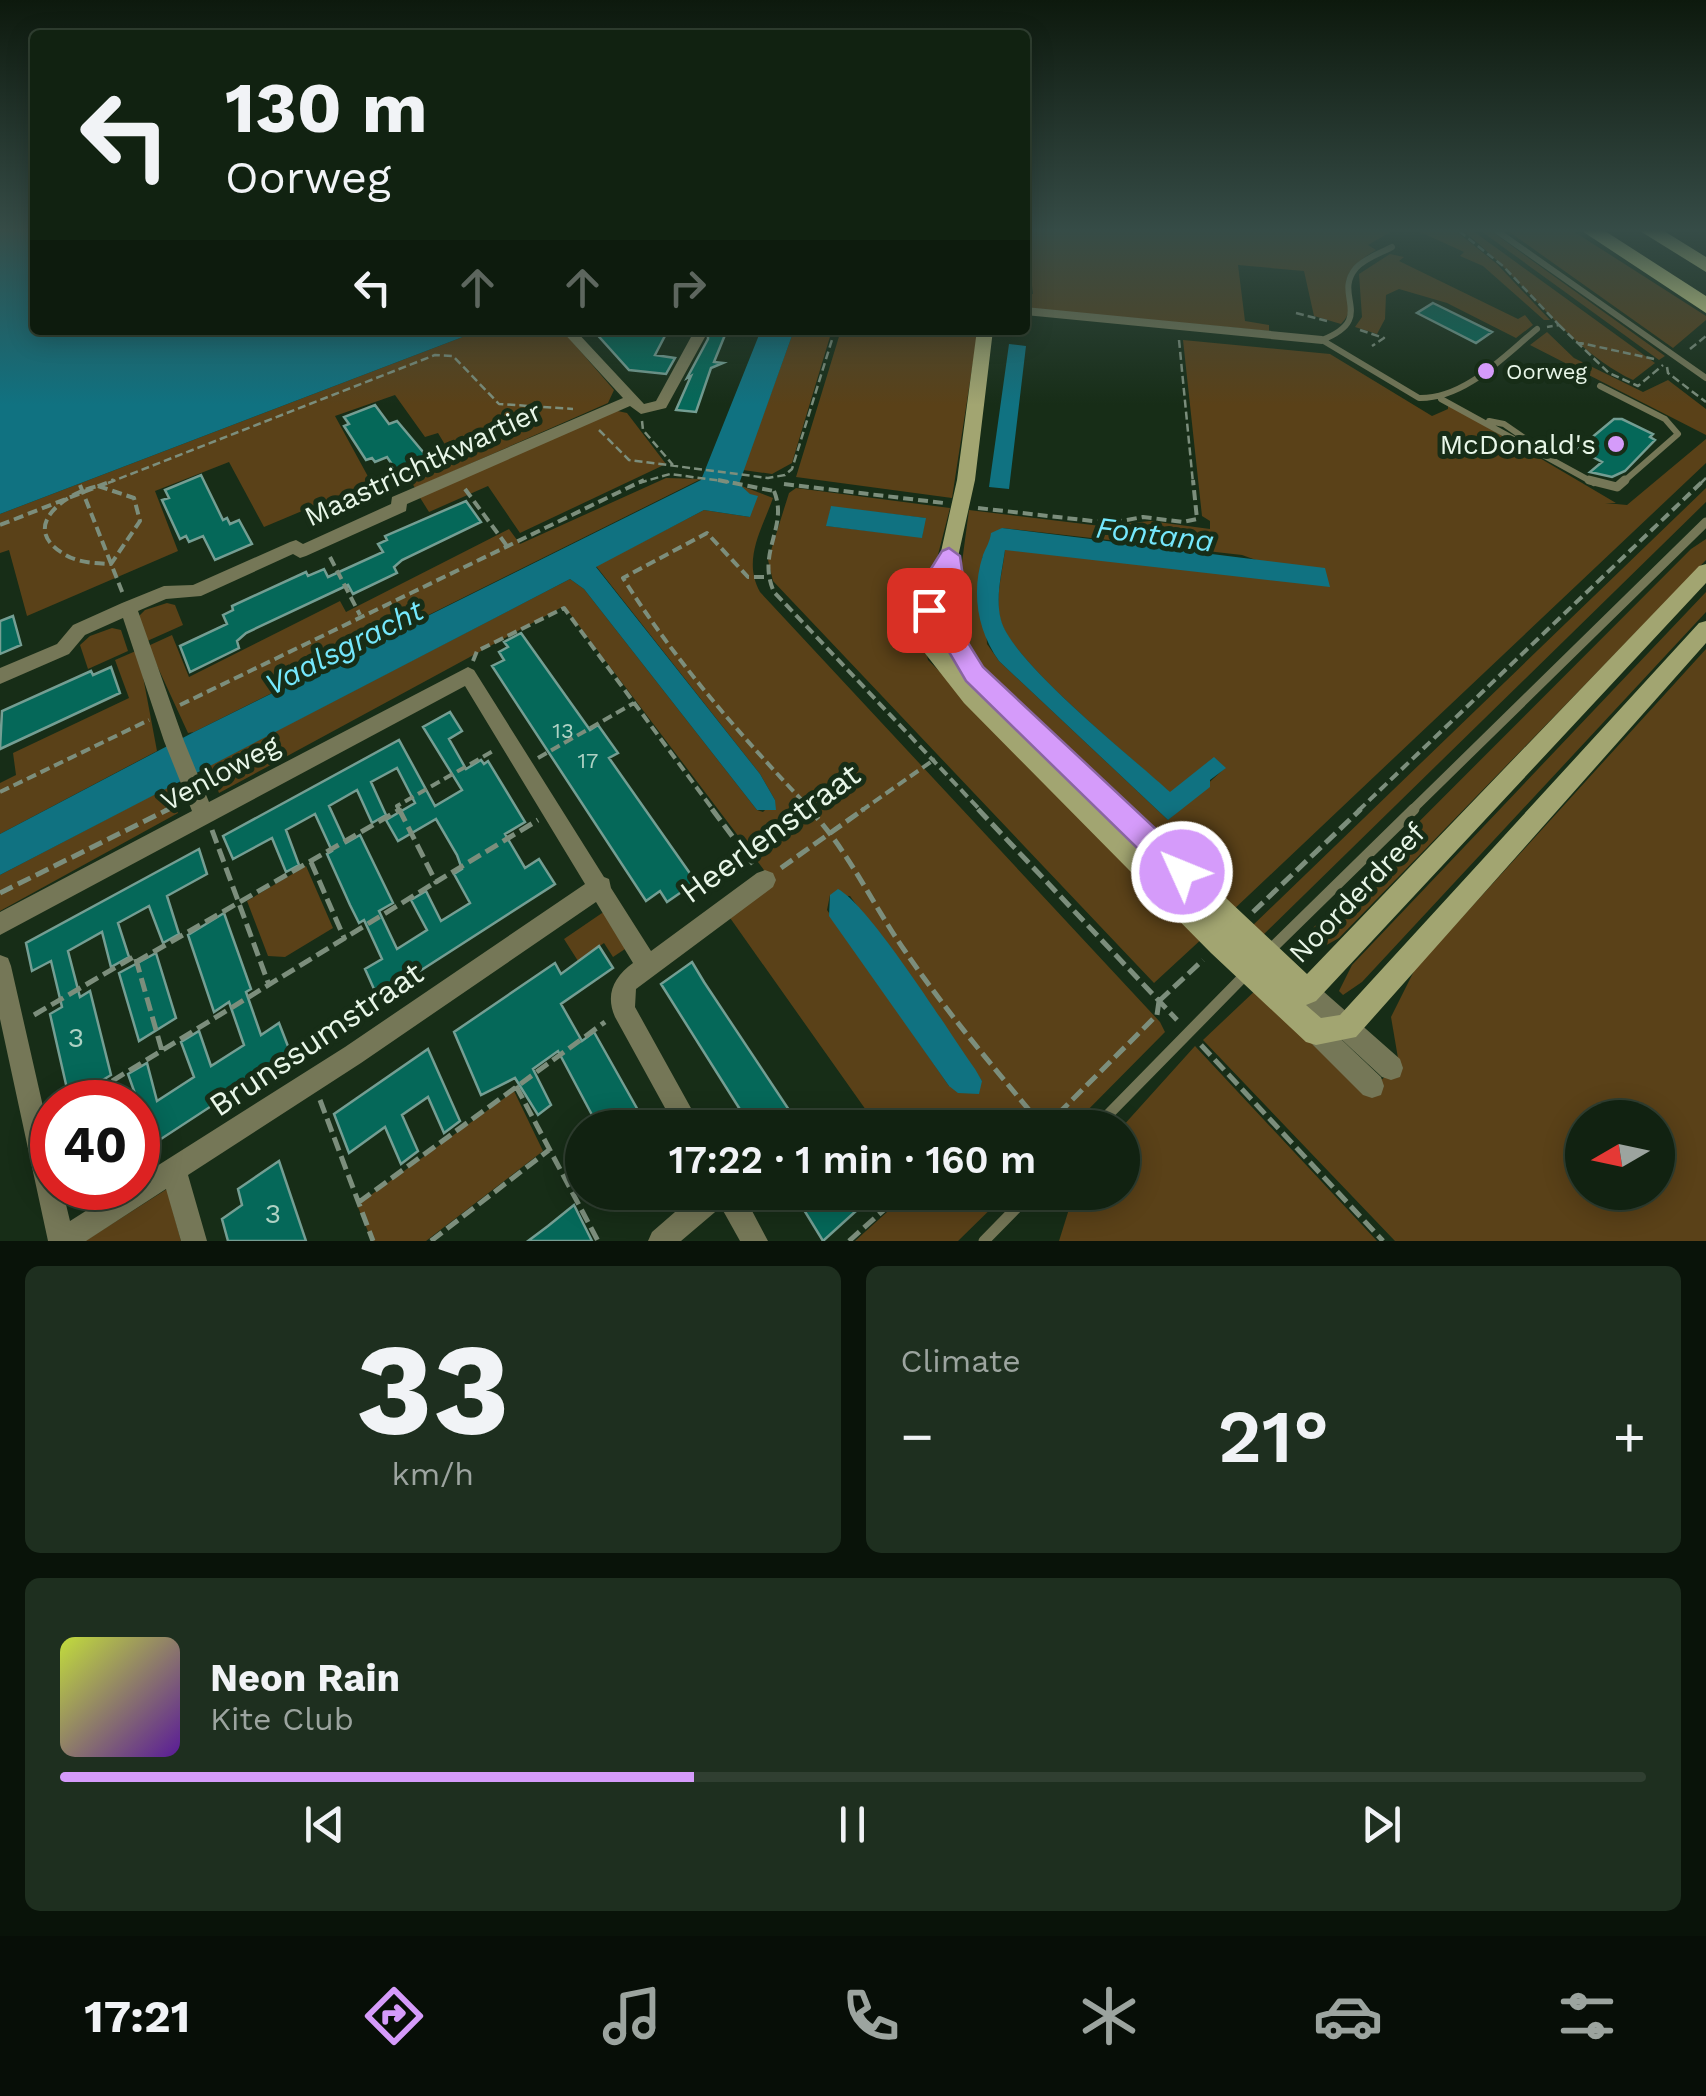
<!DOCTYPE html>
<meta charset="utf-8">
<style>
body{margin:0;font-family:"Work Sans",sans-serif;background:#1e2f1f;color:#f1f3f6;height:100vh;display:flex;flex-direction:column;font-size:38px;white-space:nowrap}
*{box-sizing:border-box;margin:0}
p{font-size:32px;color:#9ca49f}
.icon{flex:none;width:55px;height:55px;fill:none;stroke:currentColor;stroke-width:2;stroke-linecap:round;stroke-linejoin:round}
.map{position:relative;height:1241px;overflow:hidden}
.drawer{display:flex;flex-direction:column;gap:25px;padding:25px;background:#091309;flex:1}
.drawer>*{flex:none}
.hud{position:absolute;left:30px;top:30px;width:1000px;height:305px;border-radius:10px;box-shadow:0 5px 25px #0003,0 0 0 2px #303f31;background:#121;color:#f1f3f6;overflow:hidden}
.needle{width:65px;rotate:261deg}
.fabs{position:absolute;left:1565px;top:1100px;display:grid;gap:20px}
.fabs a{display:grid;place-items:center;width:110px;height:110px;border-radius:50%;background:#121;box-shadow:0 5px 25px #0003,0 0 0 2px #303f31;font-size:50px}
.speed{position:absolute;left:30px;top:1080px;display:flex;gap:20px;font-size:50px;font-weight:700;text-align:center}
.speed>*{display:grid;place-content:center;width:130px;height:130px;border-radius:50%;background:#121;box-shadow:0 5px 25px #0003,0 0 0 2px #303f31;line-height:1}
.speed .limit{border:15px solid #d22;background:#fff;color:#111}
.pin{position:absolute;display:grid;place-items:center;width:85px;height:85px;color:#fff;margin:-42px;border-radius:20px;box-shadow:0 5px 15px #0006}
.me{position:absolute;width:110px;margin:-55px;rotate:314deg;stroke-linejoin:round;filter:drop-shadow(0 0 8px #0008)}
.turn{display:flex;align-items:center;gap:35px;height:210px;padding:0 30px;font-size:45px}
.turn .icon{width:130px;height:130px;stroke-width:2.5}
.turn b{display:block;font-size:70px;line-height:85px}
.lanes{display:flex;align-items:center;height:95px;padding:0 30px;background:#0003;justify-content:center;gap:50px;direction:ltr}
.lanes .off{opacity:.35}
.big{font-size:75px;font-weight:600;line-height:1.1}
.drawer .widget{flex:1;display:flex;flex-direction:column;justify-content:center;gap:15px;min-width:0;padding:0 35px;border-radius:15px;background:#1e2f1f}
.drawer .dial{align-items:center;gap:0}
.dial b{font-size:130px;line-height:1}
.song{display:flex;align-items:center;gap:30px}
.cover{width:120px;height:120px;border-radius:15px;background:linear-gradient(135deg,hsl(70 70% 55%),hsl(270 70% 35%))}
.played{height:10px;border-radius:5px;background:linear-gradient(90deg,#d59bfa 40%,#303f31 40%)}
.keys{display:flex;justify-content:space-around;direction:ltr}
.heat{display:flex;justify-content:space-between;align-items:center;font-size:55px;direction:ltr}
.drawer .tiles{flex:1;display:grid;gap:25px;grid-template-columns:1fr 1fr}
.widget:last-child{grid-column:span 2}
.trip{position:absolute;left:565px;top:1110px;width:575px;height:100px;border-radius:50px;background:#121;box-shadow:0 5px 25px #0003,0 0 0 2px #303f31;font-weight:600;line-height:100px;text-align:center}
.tabs{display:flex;height:160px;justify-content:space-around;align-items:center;background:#070e07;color:#9ca49f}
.tabs .icon{width:70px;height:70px}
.tabs .on{color:#d59bfa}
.tabs b{font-size:45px;color:#f1f3f6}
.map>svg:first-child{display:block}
.green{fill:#5a4118;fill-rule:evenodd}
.water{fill:#107281}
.building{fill:#056859;stroke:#749e93;stroke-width:2.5;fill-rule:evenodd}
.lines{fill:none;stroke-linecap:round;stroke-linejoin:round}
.path-far2{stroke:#7c8e7c;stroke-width:2.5;stroke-dasharray:8 4;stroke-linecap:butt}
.path-far1{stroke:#7c8e7c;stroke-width:4;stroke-dasharray:10 5;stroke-linecap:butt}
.path{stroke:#7c8e7c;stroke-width:5;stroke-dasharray:14 6;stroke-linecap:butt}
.lane-far2{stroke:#757757;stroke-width:6}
.lane-far1{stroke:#757757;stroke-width:9}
.lane{stroke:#757757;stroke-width:11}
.street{fill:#757757;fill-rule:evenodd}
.secondary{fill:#a2a571;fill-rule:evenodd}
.highway{fill:#e5e996;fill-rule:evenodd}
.route{fill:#d59bfa;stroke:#8a65a2;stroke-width:2.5}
.poi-dot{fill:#d59bfa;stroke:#172d17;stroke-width:4}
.labels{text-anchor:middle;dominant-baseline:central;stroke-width:10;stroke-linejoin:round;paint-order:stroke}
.far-poi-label{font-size:22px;fill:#e8f6e8;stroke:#172d17;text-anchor:start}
.number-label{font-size:22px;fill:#afd2c4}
.poi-label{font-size:28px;fill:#e8f6e8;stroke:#172d17;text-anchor:end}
.street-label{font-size:28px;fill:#e8f6e8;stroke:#172d17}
.near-number-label{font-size:28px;fill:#afd2c4}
.water-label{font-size:30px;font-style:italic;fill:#75e8fd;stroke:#172d17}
.near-street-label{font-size:32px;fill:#e8f6e8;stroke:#172d17}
</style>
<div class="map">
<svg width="1706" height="1241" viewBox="0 0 1706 1241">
<rect width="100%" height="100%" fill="#172d17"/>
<path class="green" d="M1025 231H1392L1368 245 1376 250C1318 284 1367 297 1341 324L1314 316 1304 271 1238 265 1245 321 1269 325V331L1025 308V293L1033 294Z
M1418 231H1456L1497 264 1550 320H1544L1483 266 1460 256 1464 252Z
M1463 231H1473L1655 363 1633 380C1566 348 1522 276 1463 231Z
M1481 231H1491L1665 356 1659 360Z
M1508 231H1573L1706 316V320L1673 348Z
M1390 254 1404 257 1399 261 1518 319 1525 315 1533 325 1516 338 1447 303 1399 289 1386 295 1385 319 1377 334 1355 327 1362 317 1359 274Z
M481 330H562L614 390 608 403 415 488 409 478 453 458 438 433 425 437 395 395 335 416 371 482 264 527 229 462 155 491 178 551 27 616 9 550 0 553V514Z
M794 330H832L792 463 772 474 743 470Z
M841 330H978L952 498 796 477Z
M1547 332 1574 358 1643 392 1668 380 1706 409V435L1530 345Z
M1183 340 1330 354 1432 416 1448 409V404L1616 503H1605L1627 505 1706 439V463L1231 912 991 684 966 651 956 607 969 510 1101 526 1150 521 1210 529V521L1202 516ZM1002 528 1242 555 1329 586 1005 549C1003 571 995 596 1000 618 1008 659 1134 759 1170 793L1214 758 1225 768 1168 820 999 661 987 644 982 558Z
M613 410 627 413 666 464 520 533 488 486 429 512 419 496Z
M666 478 701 479 194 732 188 733 148 646 172 635 189 677 340 601 346 612 509 529 520 544Z
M739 485 773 498C762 529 742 560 760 592L1160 1022 1165 1032 1071 1127H878L728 915 773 882 564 606 219 793 208 766 570 579 584 589 757 810 763 812 775 800 760 774 596 566 704 510 750 517V495ZM830 895 850 896 982 1081 949 1086 827 910Z
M796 488 950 508 920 625 928 660 1205 936 1154 983 773 581 768 560 789 493ZM831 507 925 518 922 537 827 526Z
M1706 488V502L1263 935 1251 927Z
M1706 539V560L1339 938 1323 947 1295 946 1691 549Z
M1706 592V612L1362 982 1343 995 1339 991 1352 965Z
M167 603 175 605 183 625 145 642 136 619 145 610Z
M112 628 121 630 128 651 88 669 80 645 90 636Z
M1706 649V1241H1395L1203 1040 1258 988 1367 1093 1399 1064 1391 1017 1415 969ZM1582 1118H1658V1192H1582Z
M138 650 157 751 0 834V783L16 775 13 753 129 698 115 660Z
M170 786 178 813 0 911V875Z
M306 866 333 928 285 957 268 956 247 901Z
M605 911 628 947 613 957 604 943 578 961 564 939Z
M1195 1046 1377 1241H1059L1074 1193 1122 1192V1127Z
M514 1091 543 1151 426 1241H372L357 1205Z
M167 1189 181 1241H85Z
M908 1193V1192L1007 1193 958 1241H855Z"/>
<path class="water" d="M0 231H35V330H481L0 514Z
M761 330H794L739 484 750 494 758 496 750 517 704 510 596 567 760 774 775 800 776 810H757L584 589 570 579 0 875V834L194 732 701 480Z
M1009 344 1026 346 1009 489 989 487Z
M831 506 926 518 922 538 826 526Z
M1002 528 1325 568 1330 587 1005 550C1002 572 995 598 1001 620 1011 661 1134 759 1170 792L1214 757 1226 768 1210 780V787L1168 820 999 661C977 630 971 592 983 555 986 547 990 542 991 533Z
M838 889C871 907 948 1031 975 1069L982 1081 979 1094 958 1093 949 1086 829 916 830 895Z"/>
<path class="building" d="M1433 303 1492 332 1476 343 1417 313Z
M593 330H668L655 355 675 358 666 374 629 370Z
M708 330H727L714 362 723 363 711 368 696 412 676 410 691 376 687 378 708 339Z
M375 405 389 424 397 421 434 465 402 479 387 457 375 462 372 458 366 460 344 426 349 424 344 417Z
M1614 419H1622L1653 434 1650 437 1655 440 1625 471 1612 477 1590 472 1602 462 1578 449Z
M201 475 223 520 227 518 230 524 239 520 252 544 215 560 203 536 189 542 186 536 180 539 162 500 169 498 165 490Z
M466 501 481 522 402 560 394 567 397 573 353 594 348 585 246 633 237 641 239 648 190 672 180 646 227 624 223 615 233 610 232 606 306 572 308 576 324 569 328 577 383 552 378 544 387 540 385 536Z
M13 616 21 645 0 654V621Z
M521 633 590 730 598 725 618 753 609 758 696 882 667 902 660 891 646 901 492 666 504 660 499 652 508 647 504 642Z
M111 667 120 693 0 749 2 711 91 671 93 675Z
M450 712 462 731 449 739 466 769 481 760 484 764 488 761 525 822 505 834 525 868 539 859 555 884 378 998 365 969 382 959 364 920 359 923 350 905 327 854 332 851 315 814 286 830 299 865 286 872 272 838 233 859 223 836 399 740 435 806 462 790 423 727ZM397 768 415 803 386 820 398 841 436 819 457 855 462 869 454 874 470 903 441 921 426 891 411 900 427 930 397 949 379 911 393 903 360 835 346 843 329 806 357 790 372 823 386 815 371 782Z
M199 849 207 874 167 896 179 934 163 943 149 906 118 923 129 957 111 967 102 932 68 951 80 997 90 991 111 1075 88 1089 92 1102H70L50 1014 62 1007 51 961 32 971 26 943Z
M224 913 251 989 246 992 261 1035 279 1023 291 1054 138 1154V1102L128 1074 147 1063 157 1101 194 1077 181 1042 199 1031 211 1066 244 1045 229 1002 214 1012 188 935Z
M599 946 613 968 561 1004 582 1041 594 1032 648 1128H599L558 1051 533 1069 551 1105 538 1115 515 1078 481 1095 454 1032 555 963 561 974Z
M156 953 176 1018 139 1041 119 973Z
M692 962 704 982 801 1128H752L741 1111 661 984Z
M428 1049 460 1121 444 1133 428 1097 402 1115 418 1151 401 1164 385 1127 349 1153 334 1114Z
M279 1161 306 1241H228L222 1219 242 1205 238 1189Z
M793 1192H843L856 1211 823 1241Z
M574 1205 592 1241H528L548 1226Z"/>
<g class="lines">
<path class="path-far2" d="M1459 231 1503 266 1559 325 1547 327
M1296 313 1327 321
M1559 325 1609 373 1638 386 1663 365
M1360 330 1384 338 1372 346
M1179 340 1193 483
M1576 342 1654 359
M1690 349 1706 336
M1667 367 1668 373 1706 402
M642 421 643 430 673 465
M599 430 629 460 768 478 785 475 792 469 835 330
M108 483 435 355 453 356 499 404 573 409
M639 483 670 474 737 483
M1701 483 1706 478"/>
<path class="path-far1" d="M718 480 774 491
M784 484 944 503
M80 485 123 594
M98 486 134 498 140 521 111 564C95 563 78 563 64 554 18 527 65 493 98 486Z
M465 489 507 546
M774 491C789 527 756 552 774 592L981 811
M978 508 1110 523 1143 517 1183 522 1197 519 1193 480
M0 525 114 480
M330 557 360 615
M764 577H748L707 533 623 578C677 664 743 738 812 811
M473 661 477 651 564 608 714 811
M180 705 644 480
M538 758 634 703
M0 792 149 720
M164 811 177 805
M400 811 397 806 493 751
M861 811 935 759
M1358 811 1704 480"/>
<path class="path" d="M399 809 436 882 538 820
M712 809 753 864
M809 809C849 851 872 904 905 951 947 1013 996 1070 1044 1128
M978 809 1177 1020
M212 830 269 985
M311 862 345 940
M781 868 864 809
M0 893 169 809
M1253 912 1361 809
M136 962 399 810
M1159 1001 1203 960
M34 1015 135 956 162 1051
M1201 1045 1383 1241
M516 1086 598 1241
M320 1100 373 1241
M78 1102 436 882
M1044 1128 1157 1015 1159 1001
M359 1202 605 1022
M431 1241 549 1150
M849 1241 904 1192"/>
<path class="lane-far2" d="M1497 231 1706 378
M1322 340 1419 398C1465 399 1504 356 1537 329
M1322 340C1377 318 1332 296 1356 268 1365 258 1381 253 1392 247
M1600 386 1665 419 1678 434 1622 483
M1441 399 1594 483
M1489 421 1504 424 1536 446"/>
<path class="lane-far1" d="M1589 480 1617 487 1625 480
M1411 811 1706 522"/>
<path class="lane" d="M1269 951 1414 809
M1095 1128 1247 973
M984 1241 1032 1192"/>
<path class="street" d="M1025 307 1322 336 1329 340 1322 344 1025 315Z
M561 330H575L644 404 656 401 691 337 685 330H699L705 337 666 408 641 414 630 406 407 504 406 511 306 556 300 558 293 554 201 596 166 599 138 611 184 741 209 802 468 667 474 670 604 877 609 879 611 888 651 951 757 873 765 870 773 873 776 880 773 887 636 989 635 1007 702 1128H676L615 1017C605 994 614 977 633 963L596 902 361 1063 188 1175 207 1241H181L166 1189 86 1241H48L0 1019V955L8 958 11 966 52 1146V1188H62L70 1221 122 1188H138V1178L345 1047 585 884 465 686 0 935V912L192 811 164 741 123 618 85 635 69 654 0 684V668L57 644 73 625 122 603 164 586 193 585 290 542 296 540 303 544 391 504 392 497 623 398Z
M1307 981 1315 984 1400 1059 1403 1068 1400 1077 1391 1080 1382 1077 1326 1025 1381 1077 1384 1086 1381 1095 1372 1098 1363 1095 1308 1040 1296 992 1299 984Z
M698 1192H742L768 1241H740L721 1207 681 1241H648L652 1232Z"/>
<path class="secondary" d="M977 330H993L975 480 958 557 964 639 981 668 1307 974 1699 566 1706 564V583L1316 1001 1306 1005 1321 1018 1340 1015 1699 623 1706 621V643L1356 1037 1316 1045 1306 1042 1211 953 964 703 924 652 919 610 925 580 940 556 957 480ZM942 596 944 640 959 667C941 646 936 623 942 596Z"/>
<path class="highway" d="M1582 231H1605L1706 296V313Z
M1640 231H1664L1706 257V272Z"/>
</g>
<linearGradient id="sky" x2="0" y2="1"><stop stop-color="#0d190d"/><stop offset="0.57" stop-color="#364c47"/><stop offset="1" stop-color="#364c47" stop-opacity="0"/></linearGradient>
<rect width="1706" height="405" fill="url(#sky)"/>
<path class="route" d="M949 548 960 556 964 584 961 621 965 638 983 667 1192 863 1196 872 1192 882 1182 886 1172 882 966 681 942 640 939 613 929 619 918 610 924 580 942 551Z"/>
<g class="poi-dot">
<circle cx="1486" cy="371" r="10"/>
<circle cx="1616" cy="444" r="10"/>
</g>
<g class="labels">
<g class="far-poi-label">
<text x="1506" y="371">Oorweg</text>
</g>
<g class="number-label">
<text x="563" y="730">13</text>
<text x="588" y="760">17</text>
</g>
<g class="poi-label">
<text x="1596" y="444">McDonald's</text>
</g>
<g class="street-label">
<text transform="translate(423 464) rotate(-25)">Maastrichtkwartier</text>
<text transform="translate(220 773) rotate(-28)">Venloweg</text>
<text transform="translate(1357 893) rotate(-46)">Noorderdreef</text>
</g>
<g class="near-number-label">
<text x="76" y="1037">3</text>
<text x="273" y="1213">3</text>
</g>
<g class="water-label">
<text transform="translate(1155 534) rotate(7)">Fontana</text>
<text transform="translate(344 647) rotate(-27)">Vaalsgracht</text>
</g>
<g class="near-street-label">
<text transform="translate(770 833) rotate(-36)">Heerlenstraat</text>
<text transform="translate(316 1039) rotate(-34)">Brunssumstraat</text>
</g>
</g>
</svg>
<div class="fabs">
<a><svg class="needle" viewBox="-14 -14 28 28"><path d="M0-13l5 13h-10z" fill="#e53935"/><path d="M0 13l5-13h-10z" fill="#9ca49f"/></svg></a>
</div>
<div class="speed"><div class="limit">40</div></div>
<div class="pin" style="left:929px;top:610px;background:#d93025"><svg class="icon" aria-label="arrive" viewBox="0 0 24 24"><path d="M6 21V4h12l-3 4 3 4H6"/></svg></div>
<svg class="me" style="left:1182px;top:872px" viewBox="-20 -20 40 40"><circle r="17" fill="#d59bfa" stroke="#fff" stroke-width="3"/><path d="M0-11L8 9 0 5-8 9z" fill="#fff"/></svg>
<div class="trip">17:22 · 1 min · 160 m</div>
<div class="hud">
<div class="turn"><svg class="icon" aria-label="left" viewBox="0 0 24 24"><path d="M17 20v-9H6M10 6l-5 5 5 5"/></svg><div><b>130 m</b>Oorweg</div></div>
<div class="lanes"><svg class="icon" aria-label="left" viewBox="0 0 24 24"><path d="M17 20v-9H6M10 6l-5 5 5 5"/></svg><svg class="icon off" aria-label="ahead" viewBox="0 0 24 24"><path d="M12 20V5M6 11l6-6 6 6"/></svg><svg class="icon off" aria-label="ahead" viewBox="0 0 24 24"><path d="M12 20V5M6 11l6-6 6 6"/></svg><svg class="icon off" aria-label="right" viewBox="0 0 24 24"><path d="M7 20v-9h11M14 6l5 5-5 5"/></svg></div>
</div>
</div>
<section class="drawer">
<div class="tiles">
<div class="widget dial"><b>33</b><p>km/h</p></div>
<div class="widget"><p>Climate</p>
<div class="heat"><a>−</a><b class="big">21°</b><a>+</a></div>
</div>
<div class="widget">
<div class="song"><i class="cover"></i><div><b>Neon Rain</b><p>Kite Club</p></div></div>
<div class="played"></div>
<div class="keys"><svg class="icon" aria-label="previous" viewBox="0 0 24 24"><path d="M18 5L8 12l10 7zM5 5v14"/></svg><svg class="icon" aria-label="pause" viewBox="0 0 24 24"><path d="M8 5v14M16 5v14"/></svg><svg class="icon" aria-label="next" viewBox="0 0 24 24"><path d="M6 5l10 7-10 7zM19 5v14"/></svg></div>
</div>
</div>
</section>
<nav class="tabs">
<b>17:21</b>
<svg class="icon on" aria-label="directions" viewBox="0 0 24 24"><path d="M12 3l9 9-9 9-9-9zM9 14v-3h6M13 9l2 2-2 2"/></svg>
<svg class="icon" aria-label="music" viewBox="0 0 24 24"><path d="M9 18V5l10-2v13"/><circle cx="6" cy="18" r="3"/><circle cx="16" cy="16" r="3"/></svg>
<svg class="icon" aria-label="phone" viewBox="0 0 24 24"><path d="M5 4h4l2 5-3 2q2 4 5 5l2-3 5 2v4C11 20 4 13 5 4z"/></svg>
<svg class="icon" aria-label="climate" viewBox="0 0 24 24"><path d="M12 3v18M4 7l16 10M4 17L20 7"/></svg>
<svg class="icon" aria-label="car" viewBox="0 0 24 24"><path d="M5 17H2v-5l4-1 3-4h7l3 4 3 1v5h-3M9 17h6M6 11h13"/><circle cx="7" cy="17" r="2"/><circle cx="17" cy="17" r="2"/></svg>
<svg class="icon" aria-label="filters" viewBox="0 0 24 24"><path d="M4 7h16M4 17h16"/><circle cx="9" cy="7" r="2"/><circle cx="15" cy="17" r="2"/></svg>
</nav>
